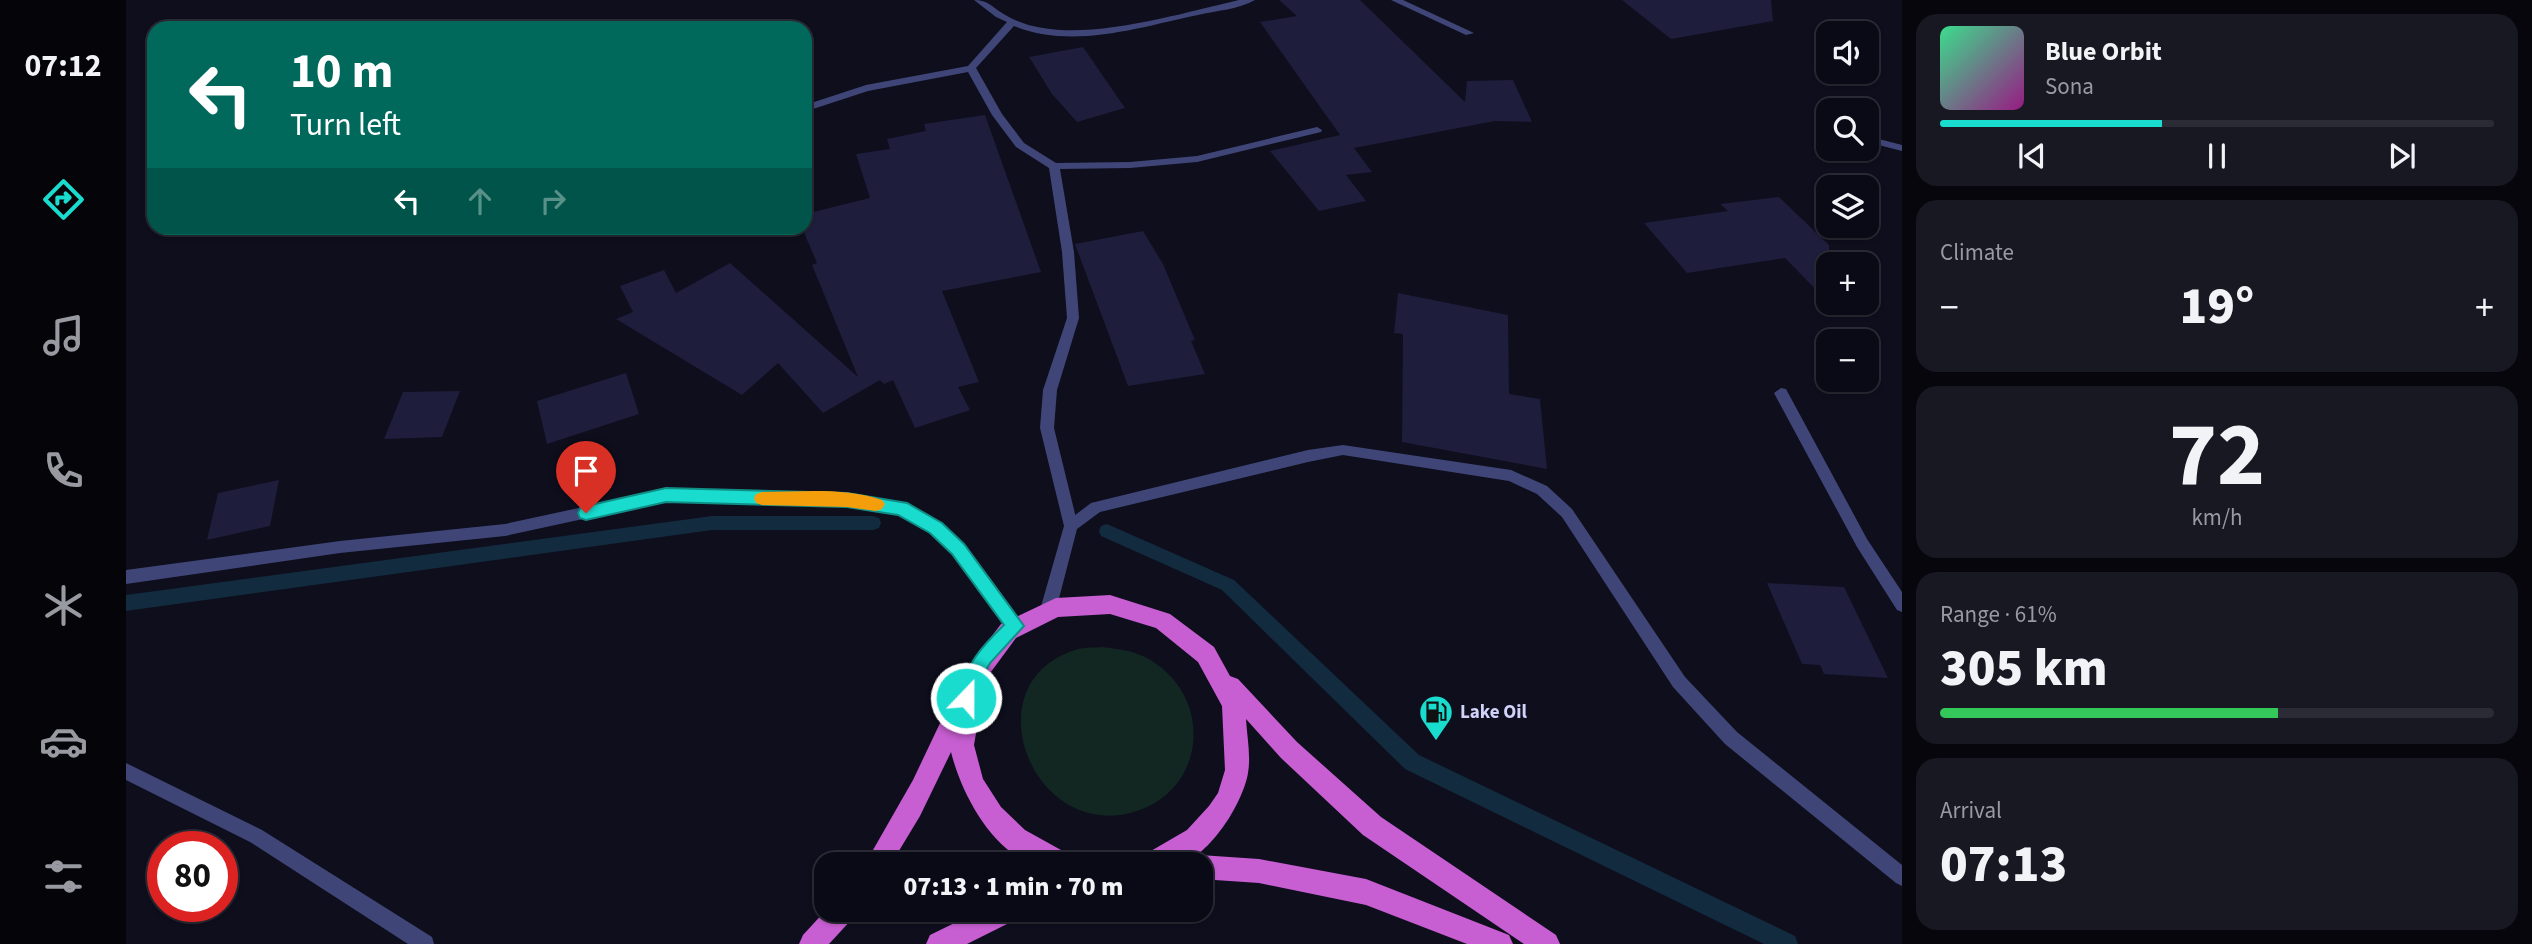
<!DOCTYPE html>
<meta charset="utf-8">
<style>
body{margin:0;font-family:"Source Sans 3",sans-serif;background:#181823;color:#f1f3f6;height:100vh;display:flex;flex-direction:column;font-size:26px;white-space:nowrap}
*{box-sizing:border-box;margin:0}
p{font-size:23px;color:#999aa1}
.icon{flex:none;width:38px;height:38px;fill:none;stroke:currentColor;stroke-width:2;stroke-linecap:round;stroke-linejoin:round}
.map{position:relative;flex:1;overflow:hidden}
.panel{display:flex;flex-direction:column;gap:14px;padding:14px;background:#06060c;width:630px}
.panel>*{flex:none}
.top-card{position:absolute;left:21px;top:21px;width:665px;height:214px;border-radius:21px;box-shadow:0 2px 5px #0004,0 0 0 2px #2a2b35;background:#00695c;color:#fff;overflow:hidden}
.fabs{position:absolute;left:1690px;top:21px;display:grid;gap:14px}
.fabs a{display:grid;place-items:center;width:63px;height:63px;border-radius:14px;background:#0a0a16;box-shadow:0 2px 5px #0004,0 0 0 2px #2a2b35;font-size:35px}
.speed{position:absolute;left:21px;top:831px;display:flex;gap:14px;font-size:35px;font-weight:700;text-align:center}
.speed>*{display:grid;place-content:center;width:91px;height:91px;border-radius:50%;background:#0a0a16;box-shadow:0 2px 5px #0004,0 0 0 2px #2a2b35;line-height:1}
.speed .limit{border:10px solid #d22;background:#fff;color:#111}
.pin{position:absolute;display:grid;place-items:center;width:60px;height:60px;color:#fff;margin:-72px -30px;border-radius:50% 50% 50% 0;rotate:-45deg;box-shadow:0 0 7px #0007}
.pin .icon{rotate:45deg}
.me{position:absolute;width:77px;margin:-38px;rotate:22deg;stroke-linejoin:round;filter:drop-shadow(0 0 5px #0008)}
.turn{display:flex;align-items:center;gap:24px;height:147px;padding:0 28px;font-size:32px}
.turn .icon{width:91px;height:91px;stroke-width:2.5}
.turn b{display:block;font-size:49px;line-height:60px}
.lanes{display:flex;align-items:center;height:66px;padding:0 28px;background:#0003;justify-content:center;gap:35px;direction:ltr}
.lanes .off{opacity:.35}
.big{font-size:52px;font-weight:800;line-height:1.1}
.panel .tile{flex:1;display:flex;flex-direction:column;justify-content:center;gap:10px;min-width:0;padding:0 24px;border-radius:21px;background:#181823}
.panel .dial{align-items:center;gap:0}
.dial b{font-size:91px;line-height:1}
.song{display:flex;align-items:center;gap:21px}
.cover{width:84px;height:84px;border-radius:10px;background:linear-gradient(135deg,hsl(150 70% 55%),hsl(310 70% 35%))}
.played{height:7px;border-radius:4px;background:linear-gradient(90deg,#19dccf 40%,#2a2b35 40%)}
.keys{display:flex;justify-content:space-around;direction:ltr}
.heat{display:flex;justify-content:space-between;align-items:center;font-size:38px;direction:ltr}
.charge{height:10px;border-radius:5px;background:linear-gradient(90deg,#34c759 61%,#2a2b35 0)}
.trip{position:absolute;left:688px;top:852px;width:399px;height:70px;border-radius:21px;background:#0a0a16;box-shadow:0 2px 5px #0004,0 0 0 2px #2a2b35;font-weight:800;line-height:70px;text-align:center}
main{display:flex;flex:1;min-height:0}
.tab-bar{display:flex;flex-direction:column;width:126px;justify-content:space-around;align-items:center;background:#040409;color:#999aa1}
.tab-bar .icon{width:49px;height:49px}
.tab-bar .active{color:#19dccf}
.tab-bar b{font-size:32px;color:#f1f3f6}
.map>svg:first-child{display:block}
.green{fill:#122722}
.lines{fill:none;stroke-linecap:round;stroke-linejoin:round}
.stream{fill:#122b3e;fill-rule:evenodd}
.building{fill:#1e1d3c}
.service{fill:#3f4677;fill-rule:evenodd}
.minor{fill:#3f4677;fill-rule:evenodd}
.trunk{fill:#c75ed2;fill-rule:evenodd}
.route{fill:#19dccf;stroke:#108f87;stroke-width:2}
.slow{fill:#f59e0b}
.labels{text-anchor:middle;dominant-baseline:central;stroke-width:7;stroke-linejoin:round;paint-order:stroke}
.poi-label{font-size:19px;font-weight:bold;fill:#d0d2fa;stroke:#0e0e1d;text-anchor:start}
</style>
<main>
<nav class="tab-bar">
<b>07:12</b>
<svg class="icon active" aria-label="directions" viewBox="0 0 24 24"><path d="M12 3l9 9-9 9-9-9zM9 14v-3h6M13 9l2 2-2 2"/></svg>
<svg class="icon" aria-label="music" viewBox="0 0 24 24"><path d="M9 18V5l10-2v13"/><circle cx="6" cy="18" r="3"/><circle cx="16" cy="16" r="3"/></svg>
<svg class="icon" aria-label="phone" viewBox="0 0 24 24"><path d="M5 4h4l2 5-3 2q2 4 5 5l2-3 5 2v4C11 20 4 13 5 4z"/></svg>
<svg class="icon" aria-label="climate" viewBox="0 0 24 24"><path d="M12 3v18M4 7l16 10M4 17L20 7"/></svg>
<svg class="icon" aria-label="car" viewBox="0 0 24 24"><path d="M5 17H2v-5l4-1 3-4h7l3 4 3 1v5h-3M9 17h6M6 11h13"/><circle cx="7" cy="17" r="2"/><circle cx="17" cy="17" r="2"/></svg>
<svg class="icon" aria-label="filters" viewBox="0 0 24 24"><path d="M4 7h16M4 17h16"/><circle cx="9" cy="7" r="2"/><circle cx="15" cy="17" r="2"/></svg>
</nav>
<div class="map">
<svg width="1776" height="944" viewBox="0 0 1776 944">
<rect width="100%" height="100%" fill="#0e0e1d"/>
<path class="green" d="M976 647C994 649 1011 651 1026 661 1091 702 1078 798 1000 814 902 833 848 682 949 650 957 647 967 648 976 647Z"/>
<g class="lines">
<path class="stream" d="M586 516H747L753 518 755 523 753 528 747 530H586L0 611V595Z
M981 524 1108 580 1293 755 1669 936 1672 944H1638L1279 769 1096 590 975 536 973 531 975 526Z"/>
</g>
<path class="building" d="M1153 0H1234L1339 102 1341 81 1387 80 1406 122 1369 121 1228 148 1246 172 1220 175 1240 201 1193 211 1144 151 1214 135 1134 22 1171 16Z
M1496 0H1645L1647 21 1545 39Z
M957 47 999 108 951 122 926 94 903 57Z
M859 115 915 272 816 291 853 382 832 387 844 410 789 428 767 380 758 384 754 380 697 413 652 363 616 395 490 319 507 312 494 286 538 270 550 293 604 263 732 377 686 265 691 263 679 235V214L744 198 730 154 764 149 761 139 800 131 798 124Z
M1653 197 1703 245V303L1659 258 1561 273 1518 223 1602 211 1594 204Z
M1017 231 1037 264 1069 340 1065 341 1079 374 1002 386 949 244Z
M1272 293 1382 315 1383 394 1414 399 1421 469 1276 442 1277 334 1268 333Z
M500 373 513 414 421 444 411 401Z
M334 391 316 437 258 439 277 392Z
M153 480 144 526 81 540 92 493Z
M1641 583 1718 587 1762 678 1698 674 1694 665 1676 664Z"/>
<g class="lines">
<path class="service" d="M1217 445 1385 470 1421 486 1446 509 1559 677 1611 732 1776 865V886L1770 883 1599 744 1547 687 1436 517 1411 494 1383 481 1217 455 1182 462 974 512 951 529 930 610 927 615 922 617 917 615 914 610 938 526 940 522 965 503 1182 450Z"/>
<path class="minor" d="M848 0C862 0 866 7 876 13 888 21 903 26 917 28 973 38 1057 13 1113 0H1129C1114 9 1089 11 1072 15 1014 27 946 50 888 26L850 68 876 114 898 143 930 163 1004 162 1071 156 1191 127 1196 130 1195 132 1071 162 1004 168 934 169 948 252 953 318 931 390 928 428 952 526 950 530 945 532 940 530 938 526 914 428 917 390 941 318 936 252 923 168 890 147 866 115 842 72 742 91 687 109 683 115 679 116V105L740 85 842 66 881 22 870 17Z
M1265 0H1277L1348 33 1340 35Z
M1741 136 1776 145V151L1741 142Z
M1655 388 1660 389 1741 539 1776 592V612L1771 610 1731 547 1648 393Z
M540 489 721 494 780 504 815 524 837 545 897 626 895 631 889 633 883 631 827 553 805 532 772 514 721 506 540 501 379 536 214 553 0 584V570L214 541 379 524Z
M0 763 136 830 306 937 308 944H282L124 842 0 780Z"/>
<path class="trunk" d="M984 595 1044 614 1088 647 1104 676 1112 679 1171 742 1255 817 1430 935 1434 944H1398L1237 835 1155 758 1120 719C1121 736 1125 756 1122 773 1117 803 1084 856 1053 864 1042 867 1026 864 1015 864L1018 855 1061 830 1083 806 1092 793 1099 770 1096 706 1072 662 1030 628 984 614 932 617 890 638 859 680 848 745 857 779 875 807 899 830 944 855 947 864C936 864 919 867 908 864 865 851 835 792 825 752L794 816 765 864H739L787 780 825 700 833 697 841 669 875 624 930 598Z
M1074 855 1133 859 1240 879 1383 935 1387 944H1341L1240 905 1133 883 1074 879V864H1063L1065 858Z
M700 910H730L726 919 703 944H673L677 935Z
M855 910H895L891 919 841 944H800L804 935Z"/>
</g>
<path class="route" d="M540 488 721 493 781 503 816 523 838 544 898 626 864 663 853 683 847 704 840 707 834 704 831 698C839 666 855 647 878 625L826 554 804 533 772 515 721 507 540 502 460 520 454 518 452 513 454 508 460 506Z"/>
<path class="slow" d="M636 492C674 492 719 487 756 500L759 504 756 509 750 511 721 507 636 505 630 503 628 498 630 494Z"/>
<defs>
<g id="fuel-pin" transform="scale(1.75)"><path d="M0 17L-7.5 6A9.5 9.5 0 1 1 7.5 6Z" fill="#19dccf" stroke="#0e0e1d"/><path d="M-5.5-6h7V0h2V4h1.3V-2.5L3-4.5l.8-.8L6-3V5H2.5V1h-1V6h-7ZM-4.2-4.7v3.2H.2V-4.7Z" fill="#111"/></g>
</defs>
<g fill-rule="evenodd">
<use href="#fuel-pin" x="1310" y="712"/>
</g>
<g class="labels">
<g class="poi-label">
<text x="1334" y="712">Lake Oil</text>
</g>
</g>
</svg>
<div class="fabs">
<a><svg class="icon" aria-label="sound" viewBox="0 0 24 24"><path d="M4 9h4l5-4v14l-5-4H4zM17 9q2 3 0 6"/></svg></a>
<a><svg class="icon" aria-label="search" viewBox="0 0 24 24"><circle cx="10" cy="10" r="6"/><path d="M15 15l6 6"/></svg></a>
<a><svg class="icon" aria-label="layers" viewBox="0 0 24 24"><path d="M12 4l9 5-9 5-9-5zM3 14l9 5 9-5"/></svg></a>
<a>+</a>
<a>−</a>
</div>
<div class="speed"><div class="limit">80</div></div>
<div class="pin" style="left:460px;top:513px;background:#d93025"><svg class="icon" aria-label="arrive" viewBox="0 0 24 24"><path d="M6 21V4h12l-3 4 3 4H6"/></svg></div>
<svg class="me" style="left:840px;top:698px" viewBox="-20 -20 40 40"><circle r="17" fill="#19dccf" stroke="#fff" stroke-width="3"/><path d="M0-11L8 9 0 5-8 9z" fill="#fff"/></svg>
<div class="trip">07:13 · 1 min · 70 m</div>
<div class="top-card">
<div class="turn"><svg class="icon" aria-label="left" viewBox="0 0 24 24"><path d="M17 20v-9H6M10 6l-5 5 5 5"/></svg><div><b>10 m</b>Turn left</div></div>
<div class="lanes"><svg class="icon" aria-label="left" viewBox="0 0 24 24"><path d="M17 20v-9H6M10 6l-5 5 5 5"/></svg><svg class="icon off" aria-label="ahead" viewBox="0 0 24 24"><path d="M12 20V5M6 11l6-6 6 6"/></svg><svg class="icon off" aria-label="right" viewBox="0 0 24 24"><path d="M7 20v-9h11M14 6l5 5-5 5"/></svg></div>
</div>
</div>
<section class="panel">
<div class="tile">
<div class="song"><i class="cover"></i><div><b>Blue Orbit</b><p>Sona</p></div></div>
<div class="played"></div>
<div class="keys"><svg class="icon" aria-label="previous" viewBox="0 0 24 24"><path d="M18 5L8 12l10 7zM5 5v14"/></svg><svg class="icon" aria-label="pause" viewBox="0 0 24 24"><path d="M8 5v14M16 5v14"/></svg><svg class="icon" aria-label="next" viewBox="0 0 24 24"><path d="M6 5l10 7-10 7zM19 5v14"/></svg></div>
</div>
<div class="tile"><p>Climate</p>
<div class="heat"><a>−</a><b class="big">19°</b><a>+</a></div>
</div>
<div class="tile dial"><b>72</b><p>km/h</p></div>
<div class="tile"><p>Range · 61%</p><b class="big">305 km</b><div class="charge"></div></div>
<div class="tile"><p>Arrival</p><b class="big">07:13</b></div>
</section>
</main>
